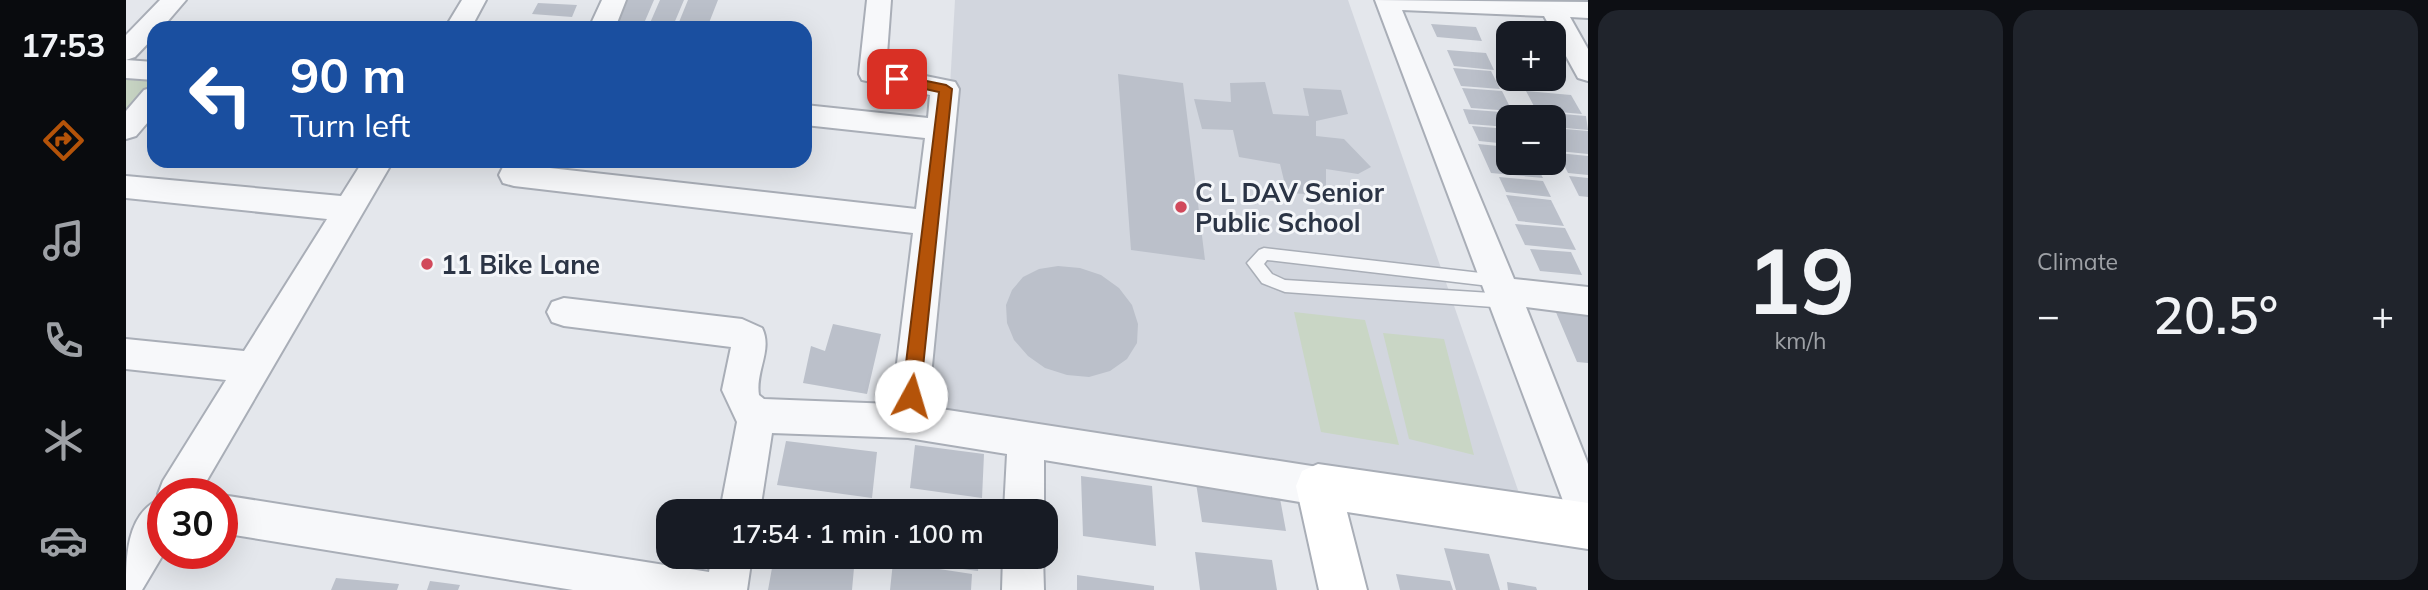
<!DOCTYPE html>
<meta charset="utf-8">
<style>
body{margin:0;font-family:Mulish,sans-serif;background:#20242c;color:#f1f3f6;height:100vh;display:flex;flex-direction:column;font-size:26px;white-space:nowrap}
*{box-sizing:border-box;margin:0}
p{font-size:23px;color:#9ea1a6}
.icon{flex:none;width:38px;height:38px;fill:none;stroke:currentColor;stroke-width:2;stroke-linecap:round;stroke-linejoin:round}
.map{position:relative;flex:1;overflow:hidden}
.drawer{display:flex;flex-direction:column;gap:10px;padding:10px;background:#0d0f14;width:840px}
.drawer>*{flex:none}
.top-card{position:absolute;left:21px;top:21px;width:665px;height:147px;border-radius:21px;box-shadow:0 7px 28px #0002;background:#1a4fa0;color:#fff;overflow:hidden}
.tools{position:absolute;left:1370px;top:21px;display:grid;gap:14px}
.tools a{display:grid;place-items:center;width:70px;height:70px;border-radius:14px;background:#171b24;box-shadow:0 7px 28px #0002;font-size:35px}
.speed{position:absolute;left:21px;top:478px;display:flex;gap:14px;font-size:35px;font-weight:700;text-align:center}
.speed>*{display:grid;place-content:center;width:91px;height:91px;border-radius:50%;background:#171b24;box-shadow:0 7px 28px #0002;line-height:1}
.speed .limit{border:10px solid #d22;background:#fff;color:#111}
.pin{position:absolute;display:grid;place-items:center;width:60px;height:60px;color:#fff;margin:-30px;border-radius:14px;box-shadow:0 4px 10px #0006}
.me{position:absolute;width:77px;margin:-38px;rotate:6deg;stroke-linejoin:round;filter:drop-shadow(0 0 5px #0008)}
.turn{display:flex;align-items:center;gap:24px;height:147px;padding:0 28px;font-size:32px}
.turn .icon{width:91px;height:91px;stroke-width:2.5}
.turn b{display:block;font-size:49px;line-height:60px}
.big{font-size:52px;font-weight:600;line-height:1.1}
.drawer .widget{flex:1;display:flex;flex-direction:column;justify-content:center;gap:10px;min-width:0;padding:0 24px;border-radius:21px;background:#20242c}
.drawer .dial{align-items:center;gap:0}
.dial b{font-size:91px;line-height:1}
.heat{display:flex;justify-content:space-between;align-items:center;font-size:38px;direction:ltr}
.drawer .tiles{flex:1;display:grid;gap:10px;grid-template-columns:repeat(2,1fr)}
.trip{position:absolute;left:530px;top:499px;width:402px;height:70px;border-radius:21px;background:#171b24;box-shadow:0 7px 28px #0002;font-weight:600;line-height:70px;text-align:center}
main{display:flex;flex:1;min-height:0}
.dock{display:flex;flex-direction:column;width:126px;justify-content:space-around;align-items:center;background:#090b0e;color:#9ea1a6}
.dock .icon{width:49px;height:49px}
.dock .selected{color:#b45309}
.dock b{font-size:32px;color:#f1f3f6}
.map>svg:first-child{display:block}
.built{fill:#d2d6de}
.green{fill:#c9d6c5}
.building{fill:#bbc0ca}
.lines{fill:none;stroke-linecap:round;stroke-linejoin:round}
.lane-casing{stroke:#a9aeb7;stroke-width:3}
.street-casing{stroke:#a9aeb7;stroke-width:4}
.secondary-casing{stroke:#a9aeb7;stroke-width:4}
.lane{fill:#f7f8fa;fill-rule:evenodd}
.street{fill:#f7f8fa;fill-rule:evenodd}
.secondary{fill:#fff;fill-rule:evenodd}
.route{fill:#b45309;stroke:#753606;stroke-width:2}
.poi-dot{fill:#d1495b;stroke:#f4f6f9;stroke-width:2.5}
.labels{text-anchor:middle;dominant-baseline:central;stroke-width:6;stroke-linejoin:round;paint-order:stroke}
.poi-label{font-size:26px;font-weight:bold;fill:#2b3445;stroke:#f4f6f9;text-anchor:start}
</style>
<main>
<nav class="dock">
<b>17:53</b>
<svg class="icon selected" aria-label="directions" viewBox="0 0 24 24"><path d="M12 3l9 9-9 9-9-9zM9 14v-3h6M13 9l2 2-2 2"/></svg>
<svg class="icon" aria-label="music" viewBox="0 0 24 24"><path d="M9 18V5l10-2v13"/><circle cx="6" cy="18" r="3"/><circle cx="16" cy="16" r="3"/></svg>
<svg class="icon" aria-label="phone" viewBox="0 0 24 24"><path d="M5 4h4l2 5-3 2q2 4 5 5l2-3 5 2v4C11 20 4 13 5 4z"/></svg>
<svg class="icon" aria-label="climate" viewBox="0 0 24 24"><path d="M12 3v18M4 7l16 10M4 17L20 7"/></svg>
<svg class="icon" aria-label="car" viewBox="0 0 24 24"><path d="M5 17H2v-5l4-1 3-4h7l3 4 3 1v5h-3M9 17h6M6 11h13"/><circle cx="7" cy="17" r="2"/><circle cx="17" cy="17" r="2"/></svg>
</nav>
<div class="map">
<svg width="1462" height="590" viewBox="0 0 1462 590">
<rect width="100%" height="100%" fill="#e4e7ec"/>
<path class="built" d="M829 0H1222L1393 493 805 414Z"/>
<path class="green" d="M0 78 28 80V84L0 116Z
M1168 312 1239 320 1273 445 1195 432Z
M1257 333 1318 339 1348 455 1283 439Z"/>
<path class="building" d="M500 0H528L516 28 487 26Z
M534 0H558L547 26 524 23Z
M562 0H592L581 28 551 27Z
M412 3 451 5 446 17 406 14Z
M405 23 443 25 442 28H403Z
M1305 24 1350 27 1356 41 1311 37Z
M1370 38 1382 39V55H1378Z
M1321 50 1360 53 1368 70 1328 66Z
M1327 68 1365 71 1374 89 1335 86Z
M992 74 1057 83 1079 260 1005 250Z
M1139 82 1147 114 1183 116 1177 88 1215 90 1222 114 1190 121V136L1218 139 1245 167 1232 174 1200 169V195L1161 193 1154 164 1113 157 1107 130 1076 129 1068 99 1105 102 1104 83Z
M1336 88 1376 91 1386 111 1345 108Z
M1400 91 1445 95 1456 114 1410 110Z
M1337 109 1387 113 1389 117H1382V127L1343 124Z
M1413 112 1460 116 1462 130 1428 127V117H1416Z
M1346 126 1382 129V144L1353 141Z
M1428 128 1462 131V154L1432 151 1428 144Z
M1352 144 1382 147V163H1409L1417 178 1365 173Z
M1432 153 1462 156V175L1442 173Z
M1443 176 1462 178V197L1453 196Z
M1373 177 1417 181 1425 197 1380 192Z
M1380 195 1425 200 1438 226 1392 221Z
M1389 224 1439 228 1450 250 1399 245Z
M1404 249 1445 252 1456 275 1414 271Z
M932 266 954 268 975 275 993 288 1006 305 1012 324 1011 343 1001 359 984 371 963 377 941 375 919 368 902 356 888 340 881 323 880 305 886 290 897 277 913 269Z
M1429 310 1462 314V363L1451 362Z
M707 324 755 334 741 394 677 383 685 346 699 351Z
M660 441 751 452 746 498 651 485Z
M789 445 858 454 856 498 784 488Z
M955 476 1026 486 1030 546 957 536Z
M1070 483 1153 493 1160 531 1076 522Z
M1318 548 1363 554 1374 590H1330Z
M1069 552 1146 560 1151 590H1074Z
M770 556H853L852 571 769 560Z
M648 557 728 568 726 590H642Z
M767 562 846 574 845 590H764Z
M1270 574 1324 581 1327 590H1274Z
M951 575 1028 586V590H951Z
M210 578 273 584 271 590H205Z
M304 581 334 585 332 590H301Z
M1381 582 1410 587 1411 590H1382Z"/>
<g class="lines">
<g class="lane-casing">
<path id="lane" d="M1138 248 1372 275 1378 276 1380 281 1378 286 1372 287 1141 260 1138 264 1146 274 1159 280 1381 294 1387 296 1389 301 1387 306 1381 308 1159 292 1136 283 1121 263 1133 250Z"/>
</g>
<g class="street-casing">
<path id="street" d="M34 0H60L36 28H28V37L9 57 0 60V35Z
M336 0H360L345 28H319Z
M476 0H500L489 28H463Z
M741 0H765L760 68 829 82 833 89 802 407 1192 467 1206 473 1211 486 1206 499 1192 505 918 460V511H878L881 454 782 438 646 433 634 511H594L611 422 596 390 605 347 438 326 426 322 421 312 426 302 438 298 616 319 636 328C647 350 629 371 633 395L638 399 766 404 787 233 388 186 377 183 373 175 377 167 388 164 790 209 799 138 679 125V105L802 118 804 95 736 80 733 74Z
M1249 0 1462 2V18L1444 17 1462 49V81L1452 78 1418 16 1276 10 1388 279 1462 287V315L1400 307 1462 464V533L1448 528 1442 514Z
M0 60 28 62V80L0 78Z
M28 87V115L10 136 0 139V111L18 90Z
M237 161H267L73 494H37L38 553 16 590H0C0 558 0 514 34 499L32 494 37 481 100 380 0 369V339L118 351 201 219 0 198V176L215 196Z
M96 495 583 572 586 556H626L621 590H447L96 533Z
M877 556H917L918 590H876Z"/>
</g>
<g class="secondary-casing">
<path id="secondary" d="M1192 464 1462 503V549L1221 512 1241 590H1193L1170 486 1176 471Z"/>
</g>
<use href="#lane" class="lane"/>
<use href="#street" class="street"/>
<use href="#secondary" class="secondary"/>
</g>
<path class="route" d="M771 75 820 85 826 89 794 396 785 404 776 396 813 92 767 82 765 79Z"/>
<g class="poi-dot">
<circle cx="1055" cy="207" r="7"/>
<circle cx="301" cy="264" r="7"/>
</g>
<g class="labels">
<g class="poi-label">
<text x="1069" y="192">C L DAV Senior<tspan x="1069" dy="30">Public School</tspan></text>
<text x="315" y="264">11 Bike Lane</text>
</g>
</g>
</svg>
<div class="tools">
<a>+</a>
<a>−</a>
</div>
<div class="speed"><div class="limit">30</div></div>
<div class="pin" style="left:771px;top:79px;background:#d93025"><svg class="icon" aria-label="arrive" viewBox="0 0 24 24"><path d="M6 21V4h12l-3 4 3 4H6"/></svg></div>
<svg class="me" style="left:785px;top:396px" viewBox="-20 -20 40 40"><circle r="19" fill="#fff"/><path d="M0-13L10 11 0 6-10 11z" fill="#b45309"/></svg>
<div class="trip">17:54 · 1 min · 100 m</div>
<div class="top-card">
<div class="turn"><svg class="icon" aria-label="left" viewBox="0 0 24 24"><path d="M17 20v-9H6M10 6l-5 5 5 5"/></svg><div><b>90 m</b>Turn left</div></div>
</div>
</div>
<section class="drawer">
<div class="tiles">
<div class="widget dial"><b>19</b><p>km/h</p></div>
<div class="widget"><p>Climate</p>
<div class="heat"><a>−</a><b class="big">20.5°</b><a>+</a></div>
</div>
</div>
</section>
</main>
